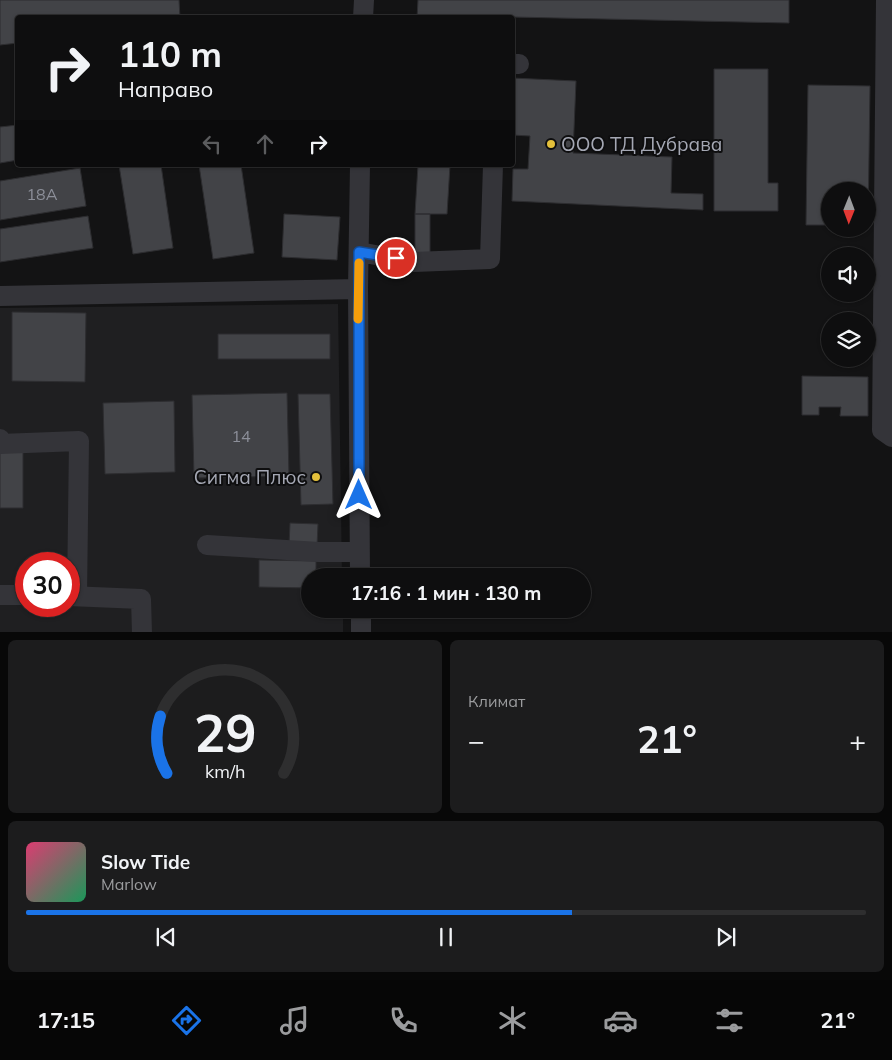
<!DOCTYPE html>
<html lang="ru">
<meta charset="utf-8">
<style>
body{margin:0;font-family:Mulish,sans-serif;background:#1c1c1d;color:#f1f3f6;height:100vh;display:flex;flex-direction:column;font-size:19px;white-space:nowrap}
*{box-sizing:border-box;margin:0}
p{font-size:16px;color:#9b9c9e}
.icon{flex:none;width:28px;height:28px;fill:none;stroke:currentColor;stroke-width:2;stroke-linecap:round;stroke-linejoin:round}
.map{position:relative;height:632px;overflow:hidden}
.details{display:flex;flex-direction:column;gap:8px;padding:8px;background:#080808;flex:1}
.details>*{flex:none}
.hud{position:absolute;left:15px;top:15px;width:500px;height:152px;border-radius:5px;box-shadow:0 1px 4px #0004,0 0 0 1px #2e2e2f;background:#0e0e0f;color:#f1f3f6;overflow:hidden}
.needle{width:32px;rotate:181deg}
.tools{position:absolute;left:821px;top:182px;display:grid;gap:10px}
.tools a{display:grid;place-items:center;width:55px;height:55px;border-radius:50%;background:#0e0e0f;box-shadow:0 1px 4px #0004,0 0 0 1px #2e2e2f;font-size:25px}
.speed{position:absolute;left:15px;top:552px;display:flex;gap:10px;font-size:25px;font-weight:700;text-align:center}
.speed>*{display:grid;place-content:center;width:65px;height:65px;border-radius:50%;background:#0e0e0f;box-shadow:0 1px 4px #0004,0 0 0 1px #2e2e2f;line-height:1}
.speed .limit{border:8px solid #d22;background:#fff;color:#111}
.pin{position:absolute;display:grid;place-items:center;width:42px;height:42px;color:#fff;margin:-21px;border:2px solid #fff;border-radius:50%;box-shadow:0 1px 5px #0007}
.me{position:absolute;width:55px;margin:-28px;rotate:0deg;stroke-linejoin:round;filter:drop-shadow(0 0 4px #0008)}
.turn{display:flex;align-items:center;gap:18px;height:105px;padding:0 20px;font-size:22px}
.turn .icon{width:65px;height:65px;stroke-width:2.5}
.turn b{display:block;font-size:35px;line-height:42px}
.lanes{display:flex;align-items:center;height:48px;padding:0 20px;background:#0003;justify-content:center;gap:25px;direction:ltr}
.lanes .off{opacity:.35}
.big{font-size:38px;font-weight:700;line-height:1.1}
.details .widget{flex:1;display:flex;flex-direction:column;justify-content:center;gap:8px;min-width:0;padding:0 18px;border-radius:8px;background:#1c1c1d}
.details .dial{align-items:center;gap:0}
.dial svg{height:130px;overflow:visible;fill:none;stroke:#2e2e2f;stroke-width:7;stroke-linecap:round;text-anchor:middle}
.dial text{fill:#f1f3f6;stroke:none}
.song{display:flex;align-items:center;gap:15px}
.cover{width:60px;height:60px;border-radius:8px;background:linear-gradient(135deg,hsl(340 70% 55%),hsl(150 70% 35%))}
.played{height:5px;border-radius:2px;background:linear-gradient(90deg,#1a73e8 65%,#2e2e2f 65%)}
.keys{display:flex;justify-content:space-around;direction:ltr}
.heat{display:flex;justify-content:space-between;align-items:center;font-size:28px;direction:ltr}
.details .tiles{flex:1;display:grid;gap:8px;grid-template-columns:1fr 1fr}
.widget:last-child{grid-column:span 2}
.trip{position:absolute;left:301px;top:568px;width:290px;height:50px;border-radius:25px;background:#0e0e0f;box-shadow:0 1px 4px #0004,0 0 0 1px #2e2e2f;font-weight:700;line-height:50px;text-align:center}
.tabs{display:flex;height:80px;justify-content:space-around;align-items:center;background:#060606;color:#9b9c9e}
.tabs .icon{width:35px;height:35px}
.tabs .selected{color:#1a73e8}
.tabs b{font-size:22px;color:#f1f3f6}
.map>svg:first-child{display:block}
.built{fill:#1f1f21;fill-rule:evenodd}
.building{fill:#424347;stroke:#2d2d30}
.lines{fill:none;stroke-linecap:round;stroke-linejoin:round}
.minor{stroke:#343439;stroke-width:20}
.route-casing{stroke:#114b97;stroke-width:12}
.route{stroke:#1a73e8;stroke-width:9}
.slow{stroke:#f59e0b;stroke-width:9}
.poi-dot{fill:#e4c03b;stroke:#0e0e0f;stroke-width:2}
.labels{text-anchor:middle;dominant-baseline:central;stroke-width:4;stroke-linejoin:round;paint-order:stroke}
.number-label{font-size:16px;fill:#8c8f99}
.poi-label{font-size:19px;fill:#a5a8b4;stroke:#0e0e0f;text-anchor:start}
</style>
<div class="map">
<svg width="892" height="633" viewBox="0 0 892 633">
<rect width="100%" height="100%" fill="#131314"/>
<path class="built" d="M338 304 342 576H310V609H343V632H0V308ZM26 564H69V606H26Z"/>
<path class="building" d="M0 0H179L180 18H18V43L0 45Z
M418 0H789V23L467 16V18H417Z
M714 69H768V183H778V211H714Z
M512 78 576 81 573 153 672 157 671 193 703 194V210L512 201 513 169H528L530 136 512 135Z
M808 85 870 86 868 226V191H830V225H806Z
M18 125V160L0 163V127Z
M119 165H161L173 248 133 254Z
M199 165H241L254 253 213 259Z
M418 165H450L447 214H415Z
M80 168 86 206 0 220V181Z
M284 214 340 217 337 260 282 257Z
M415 214H430V255H415Z
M88 216 93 248 0 262V229Z
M12 312 86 313 85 382 12 381Z
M218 334H330V359H218Z
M802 376 868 377V416H840L841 407H819V415H802Z
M287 393 289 476 194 478 192 395Z
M298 394H330L333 504 301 505Z
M174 401 175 472 105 474 103 403Z
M0 451H23V508H0Z
M290 523 318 524 317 546 289 545Z
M259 560 316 561V576H310V588L259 587Z"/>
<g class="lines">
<path class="minor" d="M886 0 882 430 892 437
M363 18 364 0
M512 64H519
M359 252 414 262 490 259 493 165
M0 296 358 289
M0 439V444L79 441 77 596
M207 545 319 552H359
M360 576 358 289 360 165
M0 595H26
M69 596 141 599 142 633
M361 609V633"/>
</g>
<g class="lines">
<g class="route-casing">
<path id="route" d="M359 495V252L396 258"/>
</g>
<use href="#route" class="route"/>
<path class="slow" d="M358 319 359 263"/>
</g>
<g class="poi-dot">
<circle cx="551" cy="144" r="5"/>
<circle cx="316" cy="477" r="5"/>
</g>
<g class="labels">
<g class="number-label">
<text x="42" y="194">18А</text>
<text x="241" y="436">14</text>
</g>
<g class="poi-label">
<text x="561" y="144">ООО ТД Дубрава</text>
<text x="306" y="477" text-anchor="end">Сигма Плюс</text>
</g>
</g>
</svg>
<div class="tools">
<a><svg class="needle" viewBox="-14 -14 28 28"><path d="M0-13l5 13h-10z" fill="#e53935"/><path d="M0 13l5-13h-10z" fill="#9b9c9e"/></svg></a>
<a><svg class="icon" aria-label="sound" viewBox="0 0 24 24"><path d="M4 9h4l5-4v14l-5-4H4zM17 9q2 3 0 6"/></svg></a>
<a><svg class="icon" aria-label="layers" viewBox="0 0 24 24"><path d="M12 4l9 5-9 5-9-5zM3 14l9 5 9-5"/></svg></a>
</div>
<div class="speed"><div class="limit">30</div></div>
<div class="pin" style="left:396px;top:258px;background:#d93025"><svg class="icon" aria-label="arrive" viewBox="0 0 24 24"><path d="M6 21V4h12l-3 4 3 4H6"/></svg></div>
<svg class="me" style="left:359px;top:495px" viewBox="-20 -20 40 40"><path d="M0-17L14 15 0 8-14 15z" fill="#1a73e8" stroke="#fff" stroke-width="4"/></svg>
<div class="trip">17:16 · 1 мин · 130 m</div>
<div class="hud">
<div class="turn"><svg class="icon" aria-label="right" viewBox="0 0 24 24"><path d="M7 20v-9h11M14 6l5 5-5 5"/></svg><div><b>110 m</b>Направо</div></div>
<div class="lanes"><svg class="icon off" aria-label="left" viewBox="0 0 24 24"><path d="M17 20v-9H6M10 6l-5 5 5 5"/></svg><svg class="icon off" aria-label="ahead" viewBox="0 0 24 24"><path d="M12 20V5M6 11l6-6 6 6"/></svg><svg class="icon" aria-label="right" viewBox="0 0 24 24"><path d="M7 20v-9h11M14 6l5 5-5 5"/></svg></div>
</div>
</div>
<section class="details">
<div class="tiles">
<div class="widget dial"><svg viewBox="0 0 100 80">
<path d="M14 69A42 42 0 1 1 86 69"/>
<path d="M14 69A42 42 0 0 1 10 34" stroke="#1a73e8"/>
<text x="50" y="56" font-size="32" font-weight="700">29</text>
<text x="50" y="72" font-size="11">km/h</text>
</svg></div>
<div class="widget"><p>Климат</p>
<div class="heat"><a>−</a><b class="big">21°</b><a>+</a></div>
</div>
<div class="widget">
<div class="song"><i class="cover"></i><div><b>Slow Tide</b><p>Marlow</p></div></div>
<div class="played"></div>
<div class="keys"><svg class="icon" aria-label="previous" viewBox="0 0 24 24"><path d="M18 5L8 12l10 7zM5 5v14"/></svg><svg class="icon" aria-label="pause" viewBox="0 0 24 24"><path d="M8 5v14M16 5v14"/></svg><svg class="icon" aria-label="next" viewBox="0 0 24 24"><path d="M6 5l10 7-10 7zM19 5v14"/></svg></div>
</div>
</div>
</section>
<nav class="tabs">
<b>17:15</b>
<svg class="icon selected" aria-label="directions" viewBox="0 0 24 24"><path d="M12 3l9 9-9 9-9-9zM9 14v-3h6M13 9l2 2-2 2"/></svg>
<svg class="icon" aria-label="music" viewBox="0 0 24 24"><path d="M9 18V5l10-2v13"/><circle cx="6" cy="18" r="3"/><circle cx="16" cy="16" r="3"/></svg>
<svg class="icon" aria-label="phone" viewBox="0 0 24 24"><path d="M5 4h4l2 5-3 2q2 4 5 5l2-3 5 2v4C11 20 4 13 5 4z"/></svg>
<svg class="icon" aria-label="climate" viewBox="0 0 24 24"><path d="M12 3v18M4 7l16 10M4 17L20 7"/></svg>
<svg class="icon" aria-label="car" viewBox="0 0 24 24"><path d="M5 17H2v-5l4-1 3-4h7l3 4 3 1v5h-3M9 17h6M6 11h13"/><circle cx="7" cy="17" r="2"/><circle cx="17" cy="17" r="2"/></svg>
<svg class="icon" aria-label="filters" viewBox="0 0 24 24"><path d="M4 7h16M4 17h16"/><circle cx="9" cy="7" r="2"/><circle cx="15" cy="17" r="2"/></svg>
<b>21°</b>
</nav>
